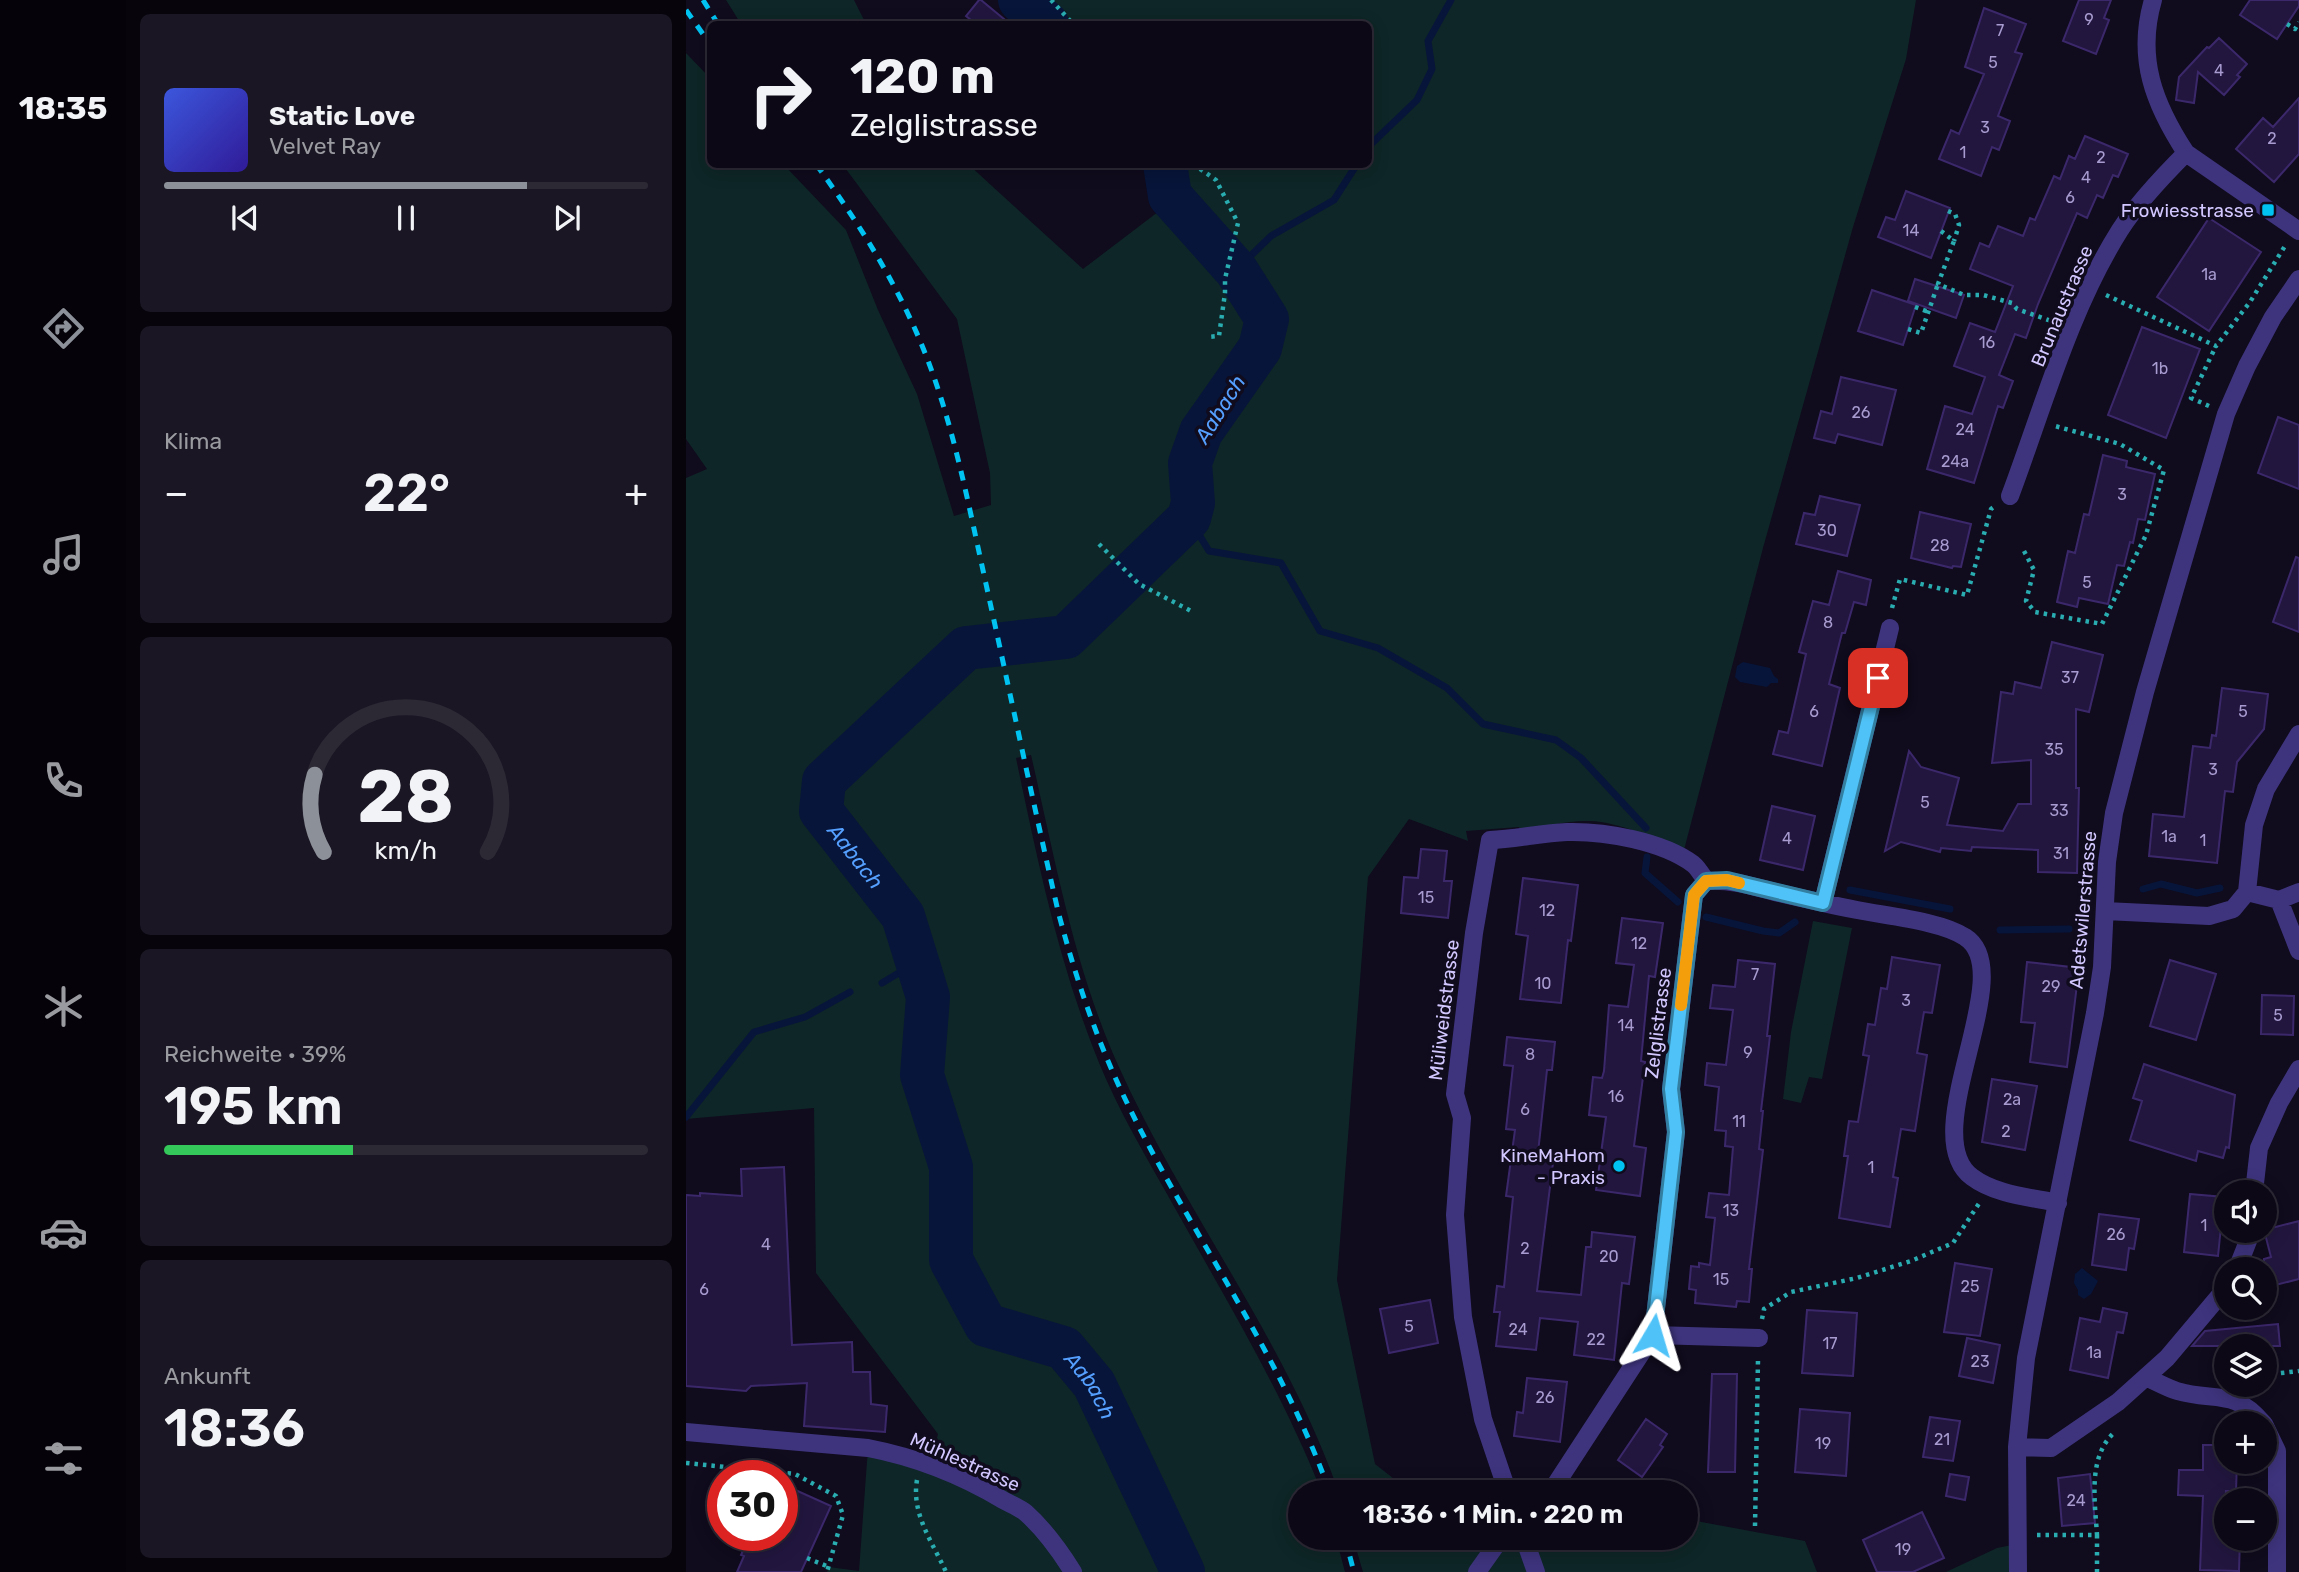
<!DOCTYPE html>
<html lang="de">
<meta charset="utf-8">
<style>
body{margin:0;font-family:Rubik,sans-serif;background:#1a1623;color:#f1f3f6;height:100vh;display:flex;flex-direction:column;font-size:26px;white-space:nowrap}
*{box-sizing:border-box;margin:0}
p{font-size:23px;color:#9a9aa1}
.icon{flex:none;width:38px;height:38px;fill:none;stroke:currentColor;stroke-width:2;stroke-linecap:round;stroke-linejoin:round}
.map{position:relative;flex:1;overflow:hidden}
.details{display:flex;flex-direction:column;gap:14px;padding:14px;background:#07040c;width:560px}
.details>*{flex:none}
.banner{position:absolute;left:21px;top:21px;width:665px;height:147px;border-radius:10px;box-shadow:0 4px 18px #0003,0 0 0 2px #2c2935;background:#0c0816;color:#f1f3f6;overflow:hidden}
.controls{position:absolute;left:1528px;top:1180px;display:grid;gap:14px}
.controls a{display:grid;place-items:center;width:63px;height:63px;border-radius:50%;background:#0c0816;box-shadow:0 4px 18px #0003,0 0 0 2px #2c2935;font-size:35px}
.speed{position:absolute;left:21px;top:1460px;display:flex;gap:14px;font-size:35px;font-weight:700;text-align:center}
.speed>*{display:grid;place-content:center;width:91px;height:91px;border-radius:50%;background:#0c0816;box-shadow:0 4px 18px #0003,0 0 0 2px #2c2935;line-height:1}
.speed .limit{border:10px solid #d22;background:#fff;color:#111}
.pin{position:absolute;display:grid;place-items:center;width:60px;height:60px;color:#fff;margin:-30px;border-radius:14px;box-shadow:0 4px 10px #0006}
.me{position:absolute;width:77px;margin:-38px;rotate:7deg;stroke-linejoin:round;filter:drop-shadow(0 0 5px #0008)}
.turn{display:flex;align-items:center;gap:24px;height:147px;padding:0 28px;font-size:32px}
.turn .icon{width:91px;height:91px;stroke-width:2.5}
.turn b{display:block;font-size:49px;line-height:60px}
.big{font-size:52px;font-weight:600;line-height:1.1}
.details .card{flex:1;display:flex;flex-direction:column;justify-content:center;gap:10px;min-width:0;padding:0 24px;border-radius:10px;background:#1a1623}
.details .dial{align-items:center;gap:0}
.dial svg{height:182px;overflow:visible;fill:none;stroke:#2c2935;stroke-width:7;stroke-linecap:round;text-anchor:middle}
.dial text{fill:#f1f3f6;stroke:none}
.song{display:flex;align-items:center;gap:21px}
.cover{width:84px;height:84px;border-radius:10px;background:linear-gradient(135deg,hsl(230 70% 55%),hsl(250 70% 35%))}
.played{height:7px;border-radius:4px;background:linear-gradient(90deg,#8c9099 75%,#2c2935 75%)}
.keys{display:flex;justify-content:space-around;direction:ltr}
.heat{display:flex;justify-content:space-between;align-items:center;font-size:38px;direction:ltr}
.charge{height:10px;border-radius:5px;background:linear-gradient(90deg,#34c759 39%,#2c2935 0)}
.trip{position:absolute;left:602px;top:1480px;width:410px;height:70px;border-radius:35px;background:#0c0816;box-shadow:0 4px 18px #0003,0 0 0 2px #2c2935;font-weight:600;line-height:70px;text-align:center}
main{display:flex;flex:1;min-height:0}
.tabs{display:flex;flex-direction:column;width:126px;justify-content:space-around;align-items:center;background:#050309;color:#9a9aa1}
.tabs .icon{width:49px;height:49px}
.tabs .on{color:#8c9099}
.tabs b{font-size:32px;color:#f1f3f6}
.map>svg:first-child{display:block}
.green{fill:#0e2627}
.water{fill:#07153a}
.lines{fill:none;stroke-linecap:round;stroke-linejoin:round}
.stream{stroke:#07153a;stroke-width:7}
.river{stroke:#07153a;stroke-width:44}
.building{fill:#22163f;stroke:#3b286b;stroke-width:2}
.path{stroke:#29adb1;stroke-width:4.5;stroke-dasharray:3.5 5;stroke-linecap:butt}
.minor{stroke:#3e347e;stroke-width:18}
.rail{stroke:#00c3f2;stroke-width:5;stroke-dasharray:10 9;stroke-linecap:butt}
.route-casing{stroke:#337fa1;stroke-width:18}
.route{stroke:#4fc3f7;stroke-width:12}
.slow{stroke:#f59e0b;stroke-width:12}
.poi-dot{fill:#00c3f2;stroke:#100b1d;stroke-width:2.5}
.labels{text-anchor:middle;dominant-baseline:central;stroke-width:7;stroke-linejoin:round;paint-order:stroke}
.number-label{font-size:16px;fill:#a79bcf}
.poi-label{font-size:19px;fill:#d3c7ff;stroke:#100b1d;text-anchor:end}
.street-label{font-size:19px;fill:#d3c7ff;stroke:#100b1d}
.water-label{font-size:21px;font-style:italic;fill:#55a0ff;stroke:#100b1d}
</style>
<main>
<nav class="tabs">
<b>18:35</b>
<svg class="icon on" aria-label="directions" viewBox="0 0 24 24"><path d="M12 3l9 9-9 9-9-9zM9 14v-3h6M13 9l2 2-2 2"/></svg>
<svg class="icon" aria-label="music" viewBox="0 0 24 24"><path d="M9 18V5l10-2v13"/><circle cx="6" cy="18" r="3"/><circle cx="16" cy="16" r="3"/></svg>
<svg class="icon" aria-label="phone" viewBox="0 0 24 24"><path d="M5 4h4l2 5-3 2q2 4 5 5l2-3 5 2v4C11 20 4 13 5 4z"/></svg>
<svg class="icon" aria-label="climate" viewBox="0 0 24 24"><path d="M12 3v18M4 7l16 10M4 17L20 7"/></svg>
<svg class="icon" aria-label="car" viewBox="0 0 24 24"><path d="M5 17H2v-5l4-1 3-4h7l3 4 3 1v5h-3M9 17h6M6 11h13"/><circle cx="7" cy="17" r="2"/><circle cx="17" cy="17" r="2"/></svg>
<svg class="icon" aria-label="filters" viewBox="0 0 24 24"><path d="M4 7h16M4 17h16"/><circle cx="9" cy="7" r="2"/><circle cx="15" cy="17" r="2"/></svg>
</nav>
<section class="details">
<div class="card">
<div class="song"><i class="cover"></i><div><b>Static Love</b><p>Velvet Ray</p></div></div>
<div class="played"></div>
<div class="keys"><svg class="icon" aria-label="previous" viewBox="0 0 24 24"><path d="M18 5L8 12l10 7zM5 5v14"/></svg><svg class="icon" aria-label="pause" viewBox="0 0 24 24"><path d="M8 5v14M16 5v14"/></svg><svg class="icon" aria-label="next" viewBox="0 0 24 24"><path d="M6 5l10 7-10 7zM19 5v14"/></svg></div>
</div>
<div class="card"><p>Klima</p>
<div class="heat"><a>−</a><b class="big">22°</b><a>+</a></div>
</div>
<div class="card dial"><svg viewBox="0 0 100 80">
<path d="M14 69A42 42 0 1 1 86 69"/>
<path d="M14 69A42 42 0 0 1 10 35" stroke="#8c9099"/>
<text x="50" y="56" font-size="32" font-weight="700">28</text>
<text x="50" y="72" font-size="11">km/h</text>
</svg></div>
<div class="card"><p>Reichweite · 39%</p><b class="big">195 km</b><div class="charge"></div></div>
<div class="card"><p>Ankunft</p><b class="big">18:36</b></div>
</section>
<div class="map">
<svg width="1613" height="1572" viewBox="0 0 1613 1572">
<rect width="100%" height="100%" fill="#100b1d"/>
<path class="green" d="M40 0H168L180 24H55Z
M324 0H1230L1220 59 1167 227 1077 548 998 850C972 839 932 822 904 821 881 820 857 827 834 831L833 827 780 831 782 841 723 819 682 877 651 1280 689 1464 726 1493H653C600 1341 498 1212 432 1065 388 967 369 859 345 755L330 758C353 867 375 976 420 1079 440 1124 466 1167 490 1210 542 1303 597 1394 636 1493H614V1538H650L659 1572H141L143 1567 173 1571 182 1448 244 1465 252 1434 130 1273 128 1108 0 1119V478L21 469 0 439V53L24 78V164L98 165 160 230 192 310 231 394 268 516 305 505 304 473 271 319 157 165H283L397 269 485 202 456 165 682 164V24H343Z
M1127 921 1166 928 1136 1079 1123 1077 1115 1103 1097 1099 1105 1032Z
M999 1519 1119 1541 1131 1572H857L855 1567 841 1572H677L667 1538H785L804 1553 815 1538H999Z
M1331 1544 1332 1572H1260L1311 1548Z"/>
<path class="water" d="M1057 662 1084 668 1088 676 1092 679V683H1085L1081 687 1054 682 1049 677 1051 666Z
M1396 1268 1412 1281 1405 1294 1398 1299 1392 1295V1290L1388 1283 1389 1274Z"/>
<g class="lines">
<path class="stream" d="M682 147 731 100 746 69 742 41 765 0
M550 270 585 236 648 200 671 164
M503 518 523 551 595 563 634 631 692 648 761 688 797 724 870 740 895 758 960 828
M961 857 959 873 992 902
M1457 889 1475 884 1511 893 1534 888
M1164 890 1264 909
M1020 917 1077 931 1093 933 1109 922
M1314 930 1383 929
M196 983 231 962
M0 1117 68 1032 119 1017 164 992"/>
<g class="river">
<path d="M334 0 361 24"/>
<path id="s1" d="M479 164 484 196 550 270 581 319 574 348 515 432 504 463 507 503 503 518 380 637 280 648 138 781 135 811 217 916 242 997 236 1075 265 1167V1260L300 1325 378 1348 408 1384 497 1572"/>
</g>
</g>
<path class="building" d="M293 0H295L324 24H290L280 16Z
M1393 0H1425L1418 18 1423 20 1410 54 1377 41Z
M1564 0H1613V6L1591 39 1554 15Z
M1298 8 1340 24 1329 52 1336 54 1312 116 1324 121 1313 150 1306 147 1295 176 1253 159 1265 130 1273 134 1298 74 1279 67Z
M1533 38 1561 64 1551 75 1554 77 1538 95 1512 72 1508 103 1490 100 1493 77 1521 47 1523 48Z
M1613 98V154L1588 182 1550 149 1577 118 1587 127Z
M1399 136 1442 154 1432 177 1427 175 1417 198 1411 195 1401 218 1391 213 1352 304 1340 338 1329 334 1313 375 1327 381 1317 408 1312 406 1288 483 1241 469 1259 406 1286 414 1299 377 1268 366 1284 323 1309 332 1327 286 1284 269 1294 243 1303 247 1312 226 1337 236 1344 218 1349 220 1368 176 1374 179 1383 156 1389 159Z
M1220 191 1264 208 1245 258 1192 237 1200 217 1209 220Z
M1523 218 1575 252 1523 331 1471 297Z
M1229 279 1278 295 1270 318 1222 301Z
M1186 290 1230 305 1217 345 1172 331Z
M1456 327 1514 349 1480 438 1422 415Z
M1155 377 1210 390 1196 445 1152 434 1149 443 1128 438 1135 411 1146 414Z
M1592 417 1613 425V489L1572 473Z
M1417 455 1441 461 1440 467 1469 474 1459 520 1452 519 1447 543 1444 542 1438 566 1431 565 1422 604 1393 598 1391 607 1371 602 1382 551 1389 553 1398 514 1403 515Z
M1134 496 1174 505 1161 556 1110 544 1118 513 1129 515Z
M1234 512 1285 524 1275 567 1267 566 1266 568 1225 558Z
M1610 557 1613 558V632L1587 622Z
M1152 571 1185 580 1180 605 1168 602 1159 633H1156L1143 684 1154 688 1136 766 1087 754 1093 731 1102 733 1120 654 1113 652 1127 601 1143 605Z
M1366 642 1417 655 1403 712 1390 709V788H1393L1391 873 1352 872V850L1286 847 1285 851 1255 848 1254 852 1215 842 1199 851 1223 751 1235 767 1273 778 1261 825 1317 831 1332 804H1345V760L1306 763 1315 692 1327 694 1329 682 1355 688Z
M1536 688 1582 694 1578 729 1551 762 1547 792 1539 791 1531 863 1463 856 1467 814 1498 817 1507 746 1524 748 1526 735 1530 736Z
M1086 806 1129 816 1117 870 1074 860Z
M735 849 761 851 758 881H766L762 918 715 913 718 877 732 878Z
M837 878 892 885 885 941 882 940 875 1003 834 999 842 936 830 934Z
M936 918 977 923 969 977 963 976 955 1061 959 1062 948 1146 960 1148 954 1196 910 1190 920 1117 903 1115 907 1077 916 1078 918 1071 923 1005 942 1007 948 965 930 963Z
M1206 957 1254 965 1246 1013 1238 1012 1231 1053 1241 1055 1229 1131 1215 1129 1207 1177 1212 1178 1204 1227 1153 1218 1162 1156H1158L1163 1121 1172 1122 1183 1056 1177 1055 1182 1024 1189 1025 1195 988 1201 989Z
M1052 960 1089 964 1081 1036H1084L1075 1111H1077L1073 1149 1077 1150 1063 1269H1066L1063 1302 1051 1301 1050 1307 1009 1303 1010 1290 1003 1289 1005 1266 1013 1267V1263L1024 1265 1029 1218 1020 1217 1023 1193 1043 1195 1047 1147 1039 1146 1040 1131 1029 1130 1033 1087 1019 1085 1021 1063 1040 1065 1047 1010 1024 1008 1027 985 1049 987Z
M1484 960 1530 974 1510 1040 1464 1026Z
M1341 962 1393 968 1381 1067 1344 1062 1349 1023 1335 1022Z
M1576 995 1608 996 1607 1035 1575 1034Z
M821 1037 869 1042 866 1070H861L852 1153 868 1155 851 1291 895 1295 900 1247H905L906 1232 949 1237 943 1284 936 1283 928 1360 888 1355 892 1322 854 1318 850 1350 810 1346 814 1312H808L811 1286 818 1287 827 1197 820 1196 829 1130 820 1129 827 1066 818 1065Z
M1458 1064 1549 1095 1543 1148 1540 1147 1537 1158 1512 1151 1510 1161 1444 1140 1456 1101 1447 1098Z
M1306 1079 1351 1086 1339 1150 1296 1142Z
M98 1167 106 1345 166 1342 167 1372H184L185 1404 201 1406 199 1432 118 1426 121 1383 65 1386 60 1391 0 1386V1195L14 1196V1193L56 1196 55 1169Z
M1504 1194 1538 1197 1532 1256 1498 1252Z
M1413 1214 1453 1219 1448 1249 1443 1248 1440 1270 1406 1265Z
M1613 1221V1279L1578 1288V1259L1585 1257 1578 1230Z
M1269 1263 1306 1269 1294 1336 1258 1332Z
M744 1300 752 1343 703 1353 694 1309Z
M1417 1308 1441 1313 1437 1333 1431 1332 1422 1378 1384 1370 1394 1318 1414 1322Z
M1121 1310 1171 1313 1167 1376 1116 1373Z
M1592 1324 1594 1346H1506L1519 1331Z
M1281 1338 1314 1345 1307 1383 1273 1376Z
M1026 1374H1051L1049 1472H1022Z
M841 1378 881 1382 874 1442 828 1436 831 1412 837 1413Z
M1114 1409 1164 1413 1160 1476 1109 1472Z
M1244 1417 1274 1421 1267 1461 1237 1457Z
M960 1419 981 1434 974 1445 977 1447 956 1477 932 1460Z
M1517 1445H1540V1461H1551L1550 1491H1540V1538H1554L1553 1571 1514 1570 1517 1496 1492 1495 1493 1470H1517Z
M1264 1474 1283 1477 1279 1500 1260 1496Z
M1404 1474 1409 1523 1376 1526 1372 1478Z
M96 1484 145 1506 115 1572H51L58 1556 55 1555 64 1535H96Z
M1236 1512 1258 1558 1227 1572H1191L1177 1540Z"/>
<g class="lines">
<path class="path" d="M365 0 387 24
M1601 24 1609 29 1613 22
M507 164 530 180 552 223 539 279V293L533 336 521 337
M1262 211 1269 214 1273 225 1268 241
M1255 231 1268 241 1252 284 1278 295H1297L1326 303 1331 309 1368 322
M1420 295 1530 346 1564 302 1599 246
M1229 307 1243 312
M1222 329 1235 333 1252 284
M1523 406 1505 398 1530 346
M413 544 453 584 507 612
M1338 551 1348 570 1340 601 1349 612 1416 624 1460 535 1478 470 1434 444 1369 426
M1206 608 1214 579 1281 595 1305 509 1309 506
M1076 1319 1078 1309 1105 1292 1171 1278 1225 1261 1267 1243 1294 1202
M1578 1375 1613 1371
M0 1463 109 1474 150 1496 157 1515 141 1572
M231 1480C225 1514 247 1543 260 1572
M1069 1526 1072 1359
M1351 1535H1411C1409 1501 1401 1455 1430 1431
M1411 1535V1572
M121 1558 143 1567"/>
<path class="minor" d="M1467 0C1450 58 1468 104 1500 153L1613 231
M1324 496C1357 408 1384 309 1434 230 1452 202 1477 176 1500 153
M1561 892 1568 825 1580 789 1613 734
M1561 892 1593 900 1613 892
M1593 900 1613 951
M1137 903 1204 628
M1419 911 1523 916 1547 909 1561 892
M1568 1192 1573 1148 1593 1103 1613 1069
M1551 1269 1562 1241 1563 1230
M967 1335 1073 1338
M1461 1378C1471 1382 1481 1388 1491 1391 1528 1402 1548 1388 1577 1423
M1578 1424 1591 1451V1572
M0 1432 182 1448C229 1457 275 1475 317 1500 324 1504 334 1508 340 1513 359 1530 374 1551 387 1572
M1331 1447 1365 1448 1432 1402 1481 1358 1540 1288
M822 1493 797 1419 777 1317 769 1215 776 1118 769 1094 788 933 804 840C830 839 855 833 881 832 918 831 976 841 1007 864 1012 868 1016 875 1020 881
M864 1493 967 1335 990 1132 985 1089 1008 895 1020 881C1046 879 1069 887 1093 893 1119 899 1145 905 1171 910 1200 916 1255 921 1279 937 1335 972 1228 1134 1286 1177 1310 1195 1344 1197 1372 1203
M838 1538 850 1572
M791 1572 815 1538
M1332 1572 1331 1447 1340 1358 1409 1013 1416 967 1421 862 1428 813 1459 692 1540 414 1561 366 1587 317 1613 279"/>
<path class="rail" d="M17 0 32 24
M0 10 24 44
M130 164C171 221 208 278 235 343 267 420 282 503 300 584 324 693 347 802 372 911 390 980 413 1047 445 1111 508 1239 596 1357 644 1493
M659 1538 668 1572"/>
</g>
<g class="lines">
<g class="route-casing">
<path id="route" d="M967 1335 990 1132 985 1089 1008 895 1020 881 1041 880 1137 903 1192 678"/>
</g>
<use href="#route" class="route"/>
<path class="slow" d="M995 1005 1008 895 1020 881 1041 880 1053 883"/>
</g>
<g class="poi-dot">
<rect x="1575" y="203" width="14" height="14" rx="3.5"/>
<circle cx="933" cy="1166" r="7"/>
</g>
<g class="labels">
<g class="number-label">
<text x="1403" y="19">9</text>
<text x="1314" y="30">7</text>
<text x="1307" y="62">5</text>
<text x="1533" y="70">4</text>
<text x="1299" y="127">3</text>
<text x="1586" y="138">2</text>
<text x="1277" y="152">1</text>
<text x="1415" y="157">2</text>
<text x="1400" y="177">4</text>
<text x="1384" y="197">6</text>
<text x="1225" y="230">14</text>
<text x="1523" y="274">1a</text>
<text x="1301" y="342">16</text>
<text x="1474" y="368">1b</text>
<text x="1175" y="412">26</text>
<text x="1279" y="429">24</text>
<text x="1269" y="461">24a</text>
<text x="1436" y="494">3</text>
<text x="1141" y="530">30</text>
<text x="1254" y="545">28</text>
<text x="1401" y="582">5</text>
<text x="1142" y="622">8</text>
<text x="1384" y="677">37</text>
<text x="1128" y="711">6</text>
<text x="1557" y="711">5</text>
<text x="1368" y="749">35</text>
<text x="1527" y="769">3</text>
<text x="1239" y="802">5</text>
<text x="1373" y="810">33</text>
<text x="1483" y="836">1a</text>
<text x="1101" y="838">4</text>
<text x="1517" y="840">1</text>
<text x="1375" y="853">31</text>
<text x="740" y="897">15</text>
<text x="861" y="910">12</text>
<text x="953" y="943">12</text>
<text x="1069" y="974">7</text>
<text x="857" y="983">10</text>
<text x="1365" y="986">29</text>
<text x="1220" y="1000">3</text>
<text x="1592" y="1015">5</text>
<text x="940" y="1025">14</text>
<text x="1062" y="1052">9</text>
<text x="844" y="1054">8</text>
<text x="930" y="1096">16</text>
<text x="1326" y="1099">2a</text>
<text x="839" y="1109">6</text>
<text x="1053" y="1121">11</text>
<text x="1320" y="1131">2</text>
<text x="1185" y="1167">1</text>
<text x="1045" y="1210">13</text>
<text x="1518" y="1225">1</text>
<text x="1430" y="1234">26</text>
<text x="80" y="1244">4</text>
<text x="839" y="1248">2</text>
<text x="923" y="1256">20</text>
<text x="1035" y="1279">15</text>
<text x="1284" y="1286">25</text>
<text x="18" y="1289">6</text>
<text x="723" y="1326">5</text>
<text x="832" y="1329">24</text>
<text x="910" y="1339">22</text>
<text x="1144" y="1343">17</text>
<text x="1408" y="1352">1a</text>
<text x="1294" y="1361">23</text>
<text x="859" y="1397">26</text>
<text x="1256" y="1439">21</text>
<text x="1137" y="1443">19</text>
<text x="1390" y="1500">24</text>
<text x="1217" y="1549">19</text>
</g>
<g class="poi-label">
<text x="1568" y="210">Frowiesstrasse</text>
<text x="919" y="1155">KineMaHom<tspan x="919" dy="22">- Praxis</tspan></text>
</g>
<g class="street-label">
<text transform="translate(1376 306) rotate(-67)">Brunaustrasse</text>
<text transform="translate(1397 910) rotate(-85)">Adetswilerstrasse</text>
<text transform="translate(758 1010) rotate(-83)">Müliweidstrasse</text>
<text transform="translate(972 1023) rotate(-83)">Zelglistrasse</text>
<text transform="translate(279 1462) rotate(24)">Mühlestrasse</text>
</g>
<g class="water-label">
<text transform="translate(534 409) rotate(-58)">Aabach</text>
<text stroke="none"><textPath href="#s1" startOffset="964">Aabach</textPath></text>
<text stroke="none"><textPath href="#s1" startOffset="1594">Aabach</textPath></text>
</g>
</g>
</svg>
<div class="controls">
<a><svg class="icon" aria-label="sound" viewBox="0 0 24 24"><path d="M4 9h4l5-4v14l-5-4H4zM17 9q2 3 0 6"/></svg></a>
<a><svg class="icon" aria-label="search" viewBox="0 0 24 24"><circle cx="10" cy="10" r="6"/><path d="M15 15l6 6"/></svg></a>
<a><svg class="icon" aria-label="layers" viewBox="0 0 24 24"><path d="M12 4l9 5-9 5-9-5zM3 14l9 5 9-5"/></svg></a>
<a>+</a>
<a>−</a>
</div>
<div class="speed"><div class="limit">30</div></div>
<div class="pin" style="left:1192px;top:678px;background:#d93025"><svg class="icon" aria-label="arrive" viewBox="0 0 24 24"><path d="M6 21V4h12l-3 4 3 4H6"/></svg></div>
<svg class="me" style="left:967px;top:1335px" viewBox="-20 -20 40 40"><path d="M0-17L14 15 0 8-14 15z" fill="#4fc3f7" stroke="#fff" stroke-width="4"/></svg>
<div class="trip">18:36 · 1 Min. · 220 m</div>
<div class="banner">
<div class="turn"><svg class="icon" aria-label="right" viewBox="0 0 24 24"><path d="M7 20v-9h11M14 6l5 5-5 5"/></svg><div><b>120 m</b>Zelglistrasse</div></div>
</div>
</div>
</main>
